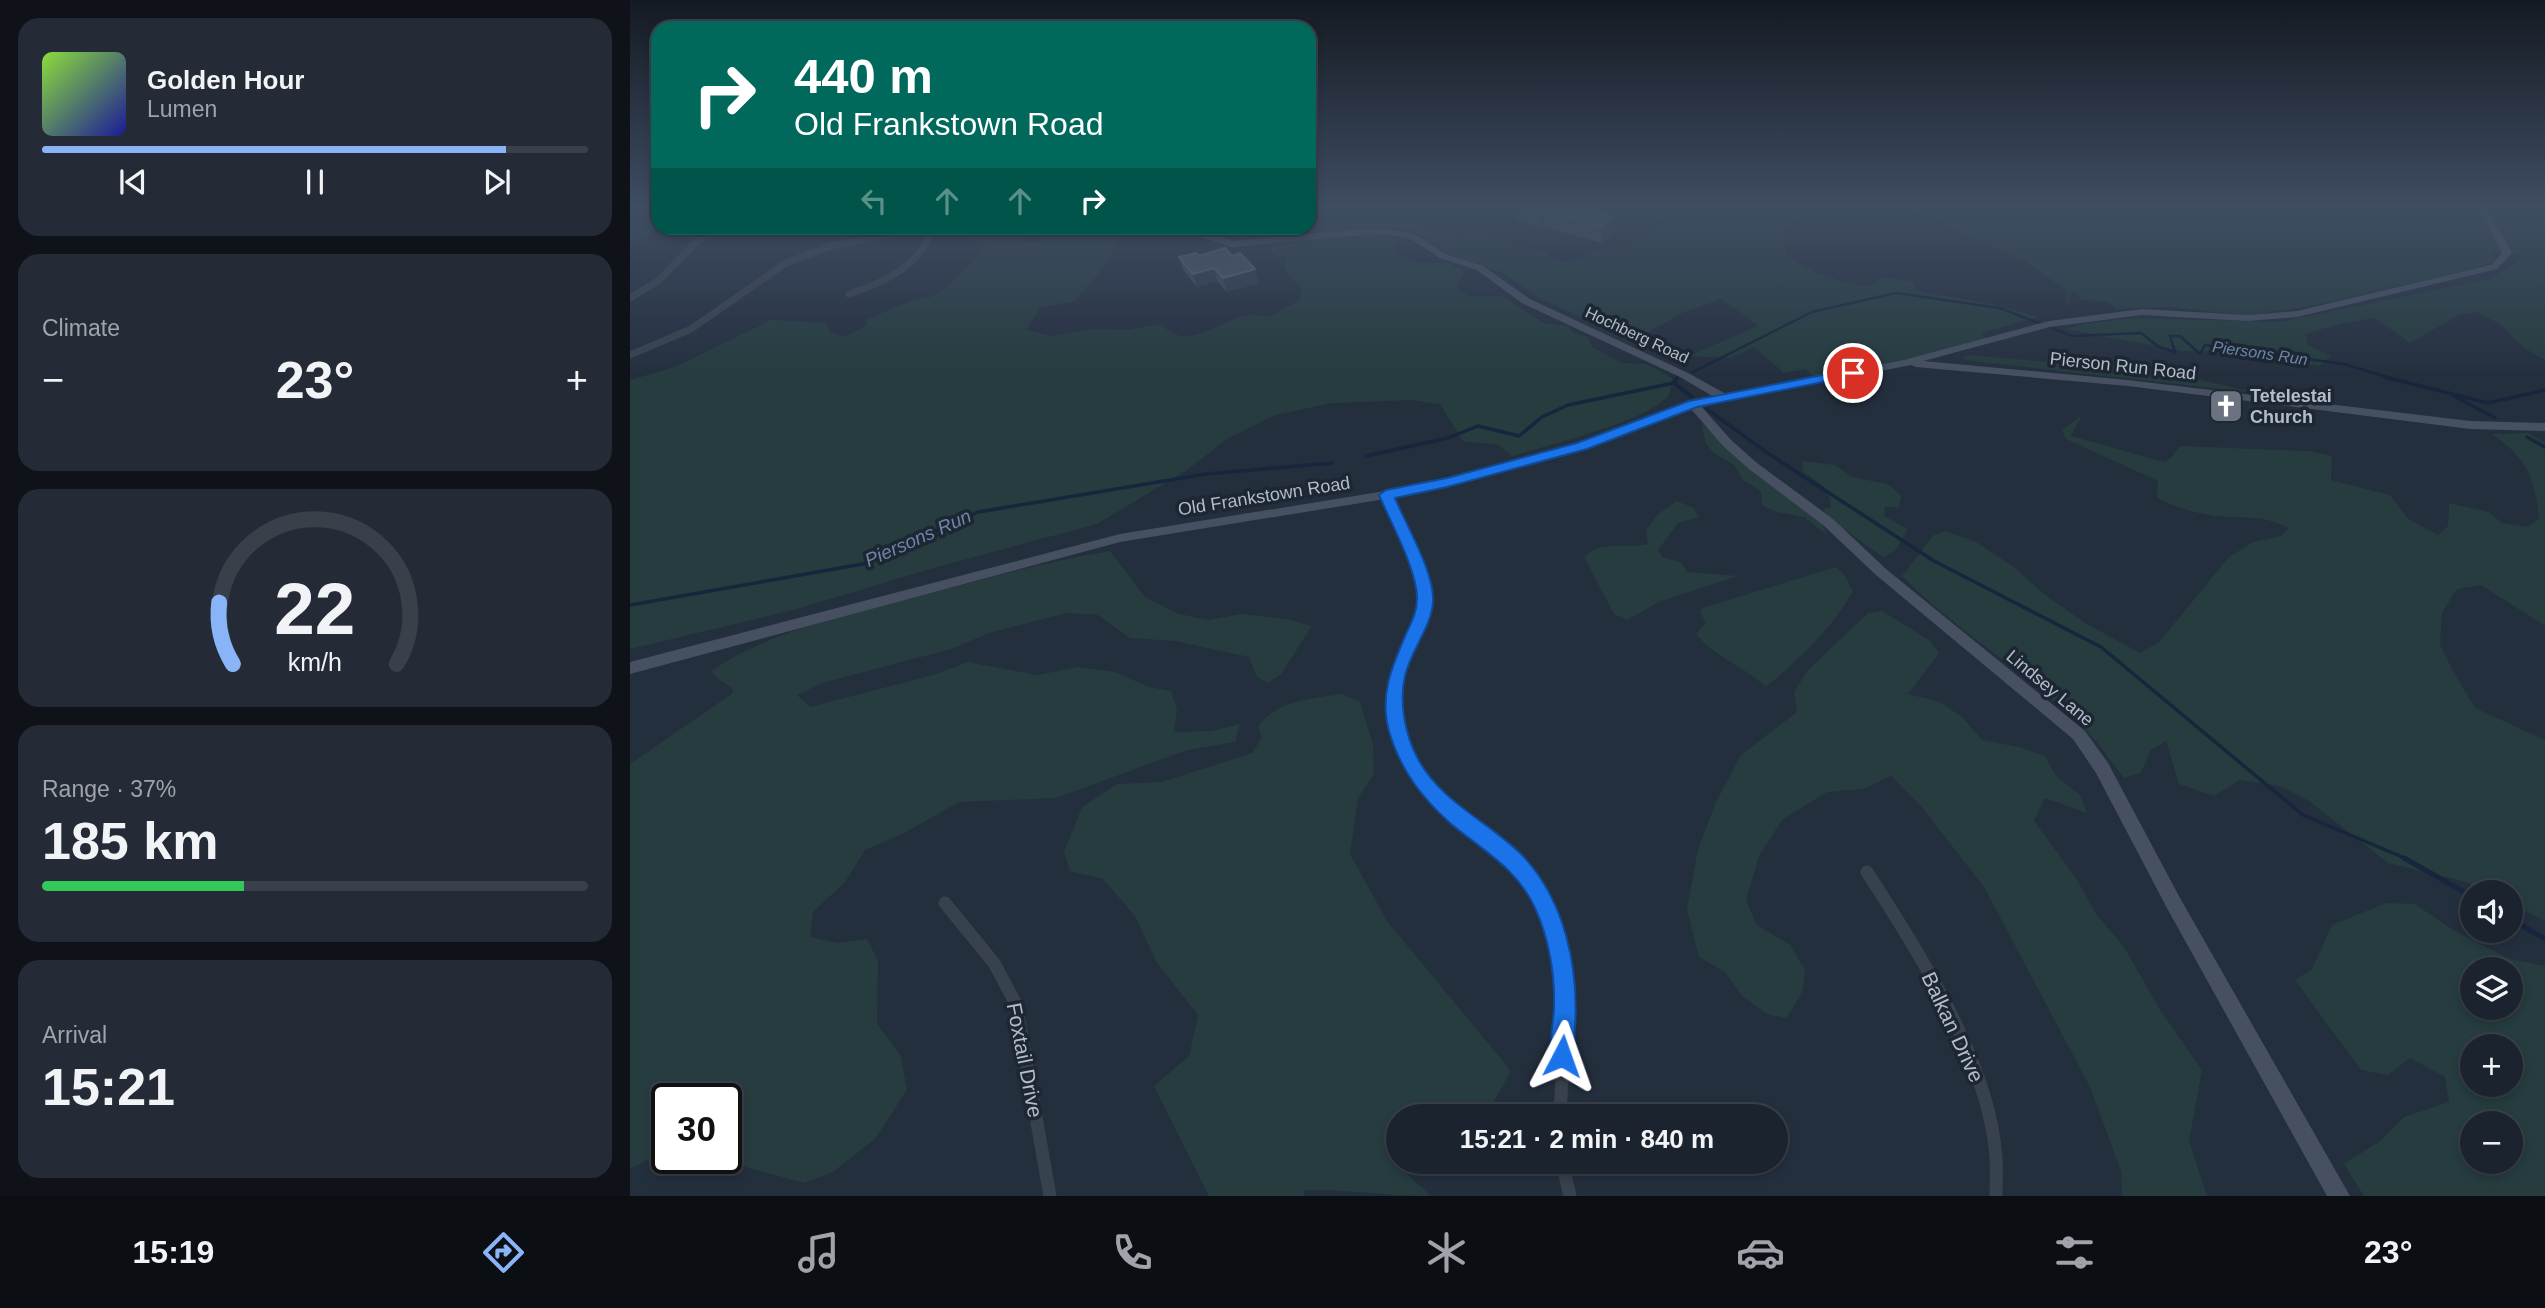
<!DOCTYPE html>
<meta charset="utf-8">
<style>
body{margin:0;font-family:Helvetica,sans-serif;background:#242b36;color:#f1f3f6;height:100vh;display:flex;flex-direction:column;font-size:26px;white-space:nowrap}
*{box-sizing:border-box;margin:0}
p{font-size:23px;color:#a0a4aa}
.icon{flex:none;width:38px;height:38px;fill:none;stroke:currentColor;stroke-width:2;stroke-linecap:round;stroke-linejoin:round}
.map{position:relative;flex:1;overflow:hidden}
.sheet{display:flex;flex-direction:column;gap:18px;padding:18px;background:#0f1319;width:630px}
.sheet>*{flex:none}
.hud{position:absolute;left:21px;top:21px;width:665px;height:214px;border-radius:21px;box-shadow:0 4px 10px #0003,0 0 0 2px #39404a;background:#00695c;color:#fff;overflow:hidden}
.fabs{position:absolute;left:1830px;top:880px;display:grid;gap:14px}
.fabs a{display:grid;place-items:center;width:63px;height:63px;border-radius:50%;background:#1b232e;box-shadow:0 4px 10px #0003,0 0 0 2px #39404a;font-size:35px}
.speed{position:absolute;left:21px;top:1083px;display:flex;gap:14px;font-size:35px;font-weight:700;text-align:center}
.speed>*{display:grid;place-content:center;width:91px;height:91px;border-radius:50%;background:#1b232e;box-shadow:0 4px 10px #0003,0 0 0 2px #39404a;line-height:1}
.speed .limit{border:4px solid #111;border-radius:10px;background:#fff;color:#111}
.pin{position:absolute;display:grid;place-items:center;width:60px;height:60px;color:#fff;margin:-30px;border:4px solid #fff;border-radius:50%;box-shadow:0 2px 7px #0007}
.me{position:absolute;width:77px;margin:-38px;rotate:4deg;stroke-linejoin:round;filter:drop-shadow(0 0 5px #0008)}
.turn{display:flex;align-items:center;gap:24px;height:147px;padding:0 28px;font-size:32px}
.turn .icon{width:91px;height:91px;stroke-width:2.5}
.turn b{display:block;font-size:49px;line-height:60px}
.lanes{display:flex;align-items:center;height:66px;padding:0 28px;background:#0003;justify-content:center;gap:35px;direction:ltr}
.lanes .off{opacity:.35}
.big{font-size:52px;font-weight:700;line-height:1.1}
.sheet .widget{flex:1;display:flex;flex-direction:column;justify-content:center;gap:10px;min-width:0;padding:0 24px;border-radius:21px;background:#242b36}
.sheet .dial{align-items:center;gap:0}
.dial svg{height:182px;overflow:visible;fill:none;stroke:#39404a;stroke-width:7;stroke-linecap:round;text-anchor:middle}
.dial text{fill:#f1f3f6;stroke:none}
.song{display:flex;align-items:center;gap:21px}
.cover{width:84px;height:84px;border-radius:10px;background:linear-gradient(135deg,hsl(90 70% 55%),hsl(240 70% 35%))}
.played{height:7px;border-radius:4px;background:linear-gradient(90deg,#8ab4f8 85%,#39404a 85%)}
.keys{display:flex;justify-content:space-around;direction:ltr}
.heat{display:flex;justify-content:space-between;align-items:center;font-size:38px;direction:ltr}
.charge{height:10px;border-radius:5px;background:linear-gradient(90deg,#34c759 37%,#39404a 0)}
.trip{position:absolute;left:756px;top:1104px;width:402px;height:70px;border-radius:35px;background:#1b232e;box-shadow:0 4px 10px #0003,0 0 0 2px #39404a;font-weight:700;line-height:70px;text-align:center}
.menu{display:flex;height:112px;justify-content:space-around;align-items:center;background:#0b0e12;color:#a0a4aa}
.menu .icon{width:49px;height:49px}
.menu .on{color:#8ab4f8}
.menu b{font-size:32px;color:#f1f3f6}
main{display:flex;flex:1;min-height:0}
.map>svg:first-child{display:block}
.green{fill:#263c3f;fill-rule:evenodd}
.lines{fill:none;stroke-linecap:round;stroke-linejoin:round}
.stream-far2{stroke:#17263c;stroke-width:2.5}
.stream-far1{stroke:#17263c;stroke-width:3.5}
.stream{stroke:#17263c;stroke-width:5}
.street-far3{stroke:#38414e;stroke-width:7}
.street-far2{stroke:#38414e;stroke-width:9}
.street-far1{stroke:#38414e;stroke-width:10}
.street{stroke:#38414e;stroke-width:13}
.secondary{fill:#465061;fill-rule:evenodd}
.wall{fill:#3f4b5c}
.shaded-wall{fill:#2f3b4b}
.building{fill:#4b5868;stroke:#5c6777;stroke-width:2}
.route{fill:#1a73e8;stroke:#114b97;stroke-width:2}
.labels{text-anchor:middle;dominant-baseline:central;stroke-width:7;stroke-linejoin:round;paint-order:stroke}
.far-street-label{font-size:16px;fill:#b4bcc9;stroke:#1d2633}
.far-water-label{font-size:16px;font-style:italic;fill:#6d86a8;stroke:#1d2633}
.street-label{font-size:18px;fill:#b4bcc9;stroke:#1d2633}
.poi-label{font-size:18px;font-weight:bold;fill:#b4bcc9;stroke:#1d2633;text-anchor:start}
.water-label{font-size:19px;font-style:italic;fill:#6d86a8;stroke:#1d2633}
.near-street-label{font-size:21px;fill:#b4bcc9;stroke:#1d2633}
</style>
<main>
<section class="sheet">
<div class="widget">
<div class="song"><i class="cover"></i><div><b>Golden Hour</b><p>Lumen</p></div></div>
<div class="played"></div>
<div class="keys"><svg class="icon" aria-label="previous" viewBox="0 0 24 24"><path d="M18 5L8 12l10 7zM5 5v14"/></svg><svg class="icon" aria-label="pause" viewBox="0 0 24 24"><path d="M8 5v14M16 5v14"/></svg><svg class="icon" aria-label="next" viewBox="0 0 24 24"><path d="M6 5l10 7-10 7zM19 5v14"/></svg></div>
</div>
<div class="widget"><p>Climate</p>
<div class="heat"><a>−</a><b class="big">23°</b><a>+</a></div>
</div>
<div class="widget dial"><svg viewBox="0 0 100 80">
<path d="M14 69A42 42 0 1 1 86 69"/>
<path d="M14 69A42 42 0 0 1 8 42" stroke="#8ab4f8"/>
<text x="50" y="56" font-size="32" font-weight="700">22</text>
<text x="50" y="72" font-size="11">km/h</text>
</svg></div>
<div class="widget"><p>Range · 37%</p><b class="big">185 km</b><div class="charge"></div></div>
<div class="widget"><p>Arrival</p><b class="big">15:21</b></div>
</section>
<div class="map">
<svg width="1915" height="1196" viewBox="0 0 1915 1196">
<rect width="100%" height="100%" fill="#242f3e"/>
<path class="green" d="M0 208H28V227L0 249Z
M1011 208H1195L1175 210 1156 232 1155 255C1181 273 1211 282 1242 287L1250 277 1285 282 1286 291 1362 304 1408 317 1352 333 1356 339 1273 361 1183 377 1176 369 1154 373 1124 347 1101 358 1058 356 1129 326 1091 299 1052 313 1001 342 908 297 872 273 816 253 785 232 767 228 668 232 669 228 679 226 789 220 791 225 800 230 829 236 845 232 880 240 879 242 889 247 916 251C934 274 956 252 977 247 1003 242 1006 245 1029 228L1031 221Z
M1239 208H1915V360L1894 348 1870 324 1848 312 1830 314 1780 343 1745 318 1713 323 1675 334 1678 345 1701 356 1689 366 1591 351H1552L1435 329 1460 323 1502 318 1649 322 1860 279 1885 264 1891 257 1890 254 1863 252 1864 261 1840 270 1677 307 1617 315 1538 307 1486 309 1479 302 1452 300 1443 290 1437 306 1435 290 1397 262 1329 233 1304 214Z
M447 228H483L487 229C489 255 461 282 445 301L410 308 396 330 422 336 462 329 498 330 530 324C567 360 596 304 638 317L669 301 672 290 654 268 656 256H646L642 252V244C674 238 740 229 769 239L765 246 766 254 787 263H818L835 272 826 286 839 296H872L914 323 937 326 944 333 958 337 962 347 992 363 1017 364 1042 378C1041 383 1041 390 1039 394 1026 419 912 447 882 456L869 445 833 441 810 404 781 400 703 403 645 415 597 439 557 470 467 524 300 569 167 609 0 649V380L45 367 141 320 196 323 200 332 214 337 237 325 236 320 285 299 301 297 319 285 350 254 355 245 345 241V238L368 236 403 241Z
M1338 355 1423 362 1452 360 1552 376 1627 393 1342 361 1332 358Z
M1452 415 1441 436 1534 462 1541 458 1550 446 1678 451 1702 456 1701 480 1760 495 1778 519 1808 535 1818 526 1819 503 1859 512 1872 523 1897 527 1909 519C1905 478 1897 458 1862 434L1898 433 1915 443V626L1851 585 1827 589 1812 612 1810 645 1824 673 1845 708 1915 740V921L1881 904V892H1857L1836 882 1758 863 1679 801 1650 786 1610 780 1584 796 1549 784 1536 741 1521 750 1511 773 1494 778C1481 762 1469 743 1454 728 1398 672 1328 633 1272 576L1304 535 1315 531 1346 542 1384 567 1414 594 1455 623 1510 653 1529 642 1599 557 1623 542 1651 536 1659 528C1629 513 1615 520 1585 516 1564 513 1546 507 1527 498L1528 481 1436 439 1432 430Z
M1071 423 1191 521 1197 535 1174 517 1146 512 1132 505 1131 491 1113 480 1104 465 1084 453 1076 444Z
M1172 461 1205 465 1222 477 1258 484 1271 496 1269 508 1255 506 1254 516 1278 529 1265 551 1253 557 1211 527 1192 509 1201 508C1200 487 1189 482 1173 472Z
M1047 501 1064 508 1069 517 1048 523 1028 550 1032 557 1052 563 1057 572 1108 576 1031 601 997 620 984 614 954 557C971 539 996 549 1018 544L1016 530 1028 514Z
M480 551 515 597 549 614 579 620 611 614 657 619 682 626 651 674 638 683 627 677 619 657 545 641 500 638 468 615 437 613 359 633 321 649 192 683 167 695 180 707 303 675 338 662 407 675 448 667 485 672 519 687 541 691 547 710 544 732 581 731 610 724 605 742 557 750 426 798 329 802 274 833 235 850 215 882 183 912 180 937 208 943 237 939 248 961 247 1024 271 1056 277 1090 245 1139 203 1172 174 1183 86 1159 96 1158V1099H37V1155H27L0 1169V764L103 693 102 688 88 679 81 671C139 631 215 616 282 598 348 581 413 562 480 551Z
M1206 567 1213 573 1223 591C1202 629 1169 659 1136 687 1115 667 1085 657 1066 634L1076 623 1070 612 1072 608Z
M1252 611 1299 640 1309 653 1278 694 1310 702 1332 717 1352 740 1389 747 1415 756 1426 776 1450 795 1457 813 1415 798 1404 821 1446 878 1466 914 1494 947 1530 1010 1572 1070 1559 1141 1577 1196H1492L1491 1171 1460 1087 1354 887 1291 806 1261 776 1234 789 1197 792 1152 820 1129 856 1116 900 1127 925 1160 945 1175 970 1173 990 1157 1018 1139 1015 1112 996 1095 972 1069 957 1057 909 1068 849 1087 800 1111 755 1167 712 1164 692 1178 670 1238 613Z
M711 694 730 702 743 745 744 774 728 798 720 854 757 921 881 1071 861 1106 805 1102 791 1116H768V1162H773L771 1169 801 1196C759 1196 718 1189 675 1190L674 1196H579L524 1086 559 1056 568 1015 527 963 505 916 473 879 440 871 434 852 452 807 487 784 532 782 622 753 632 737 628 727C645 701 683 698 711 694Z
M1756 903 1785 904 1823 930 1880 959 1915 966V1196H1734L1714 1164 1750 1141 1774 1117 1819 1102 1815 1077 1780 1058 1758 1075 1731 1070 1665 980 1682 969 1702 925ZM1843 970H1881V1008H1843ZM1843 1046H1881V1085H1843ZM1843 1124H1881V1162H1843Z"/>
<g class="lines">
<path class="stream-far2" d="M1063 372 1182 312 1266 293 1370 308 1442 336 1511 333 1529 347 1545 352 1540 336H1550L1570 354 1575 345 1714 364 1760 378"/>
<path class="stream-far1" d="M1755 377 1858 403 1915 390
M1044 383 1062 397
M1824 396 1865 418
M1077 409 1139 454 1304 561 1471 647 1673 815 1777 859
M1897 437 1915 447
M736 456 818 438 848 426 889 436 912 417 938 405 1044 383 1047 378
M0 605 233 564 348 512 576 474 702 463"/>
<path class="stream" d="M1774 858 1843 897
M1881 919 1915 939"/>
<path class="street-far3" d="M219 294C256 282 289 266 304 228
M0 298 28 281 80 228
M0 355 61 329 156 263 201 246 294 228"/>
<path class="street-far2" d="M756 495 786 561 794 591"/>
<path class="street-far1" d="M794 590C797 622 776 641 768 670 756 715 774 765 807 797 830 820 857 836 880 859"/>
<path class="street" d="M878 858C949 930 934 1023 930 1116
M1237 872C1288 951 1360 1063 1366 1158 1367 1171 1366 1184 1366 1196
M315 903 364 963 386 1004 420 1196
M932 1162 940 1196"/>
<path class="secondary" d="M1849 208H1857L1882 253 1867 269 1667 317 1618 321 1512 315 1420 327 1293 361 1498 380 1840 421 1915 423V431L1840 429 1498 386 1286 367 1281 365 1071 406 1101 440 1127 463 1203 519 1256 569 1455 731 1478 763 1550 898 1720 1196H1697L1538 910 1466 773 1443 739 1246 575 1193 525 1119 469 1093 446 1061 409 956 449 780 495 490 542 0 674V662L490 534 780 487 948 443 1059 402 1084 397 1050 377 892 303 847 270 810 258 779 238 755 235 719 236 602 247 548 230 547 228H559L603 241 719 230 755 229 785 234 816 254 853 266 900 299 1058 373 1096 394 1274 360 1419 321 1512 309 1618 315 1667 311 1861 265 1872 253Z"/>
</g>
<path class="wall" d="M886 208H953L984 234 972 243 914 227 910 229 886 220Z
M569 256 629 283 597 292 587 281 567 287 553 270 549 257Z"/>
<path class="shaded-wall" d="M913 210 914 227 910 229V212Z
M984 216V234L972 243V226Z
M584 268 587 281 567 287 563 274Z
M625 269 629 283 597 292 593 278Z"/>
<path class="building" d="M900 208H953L984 216 972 226 913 210 910 212Z
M595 248 602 256 610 253 625 269 593 278 584 268 563 274 549 257 566 253 569 256Z"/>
<linearGradient id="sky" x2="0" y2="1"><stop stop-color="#141a22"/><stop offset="0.55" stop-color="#3f4d63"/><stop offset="1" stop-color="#3f4d63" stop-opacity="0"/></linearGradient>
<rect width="1915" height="376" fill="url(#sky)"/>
<path class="route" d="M1223 369 1230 373 1228 375 1067 407 957 449 817 487 765 498C776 525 805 573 803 602 801 628 781 650 775 676 769 702 775 735 788 759 812 803 858 821 892 855 935 900 949 968 945 1028 944 1041 945 1053 940 1065L932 1068 924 1065C916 1047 924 1025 924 1007 925 975 919 938 905 908 887 868 852 850 820 823 791 797 770 769 759 731 749 696 762 666 776 634 781 623 787 612 787 599 788 572 760 521 749 495L756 490 817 478 947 443 1059 401Z"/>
<defs>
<g id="church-square" transform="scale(1.75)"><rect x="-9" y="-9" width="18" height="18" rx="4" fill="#6b7280" stroke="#1d2633"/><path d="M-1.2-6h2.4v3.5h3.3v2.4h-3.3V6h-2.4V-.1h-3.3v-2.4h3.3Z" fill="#fff"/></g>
</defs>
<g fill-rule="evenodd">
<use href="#church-square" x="1596" y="406"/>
</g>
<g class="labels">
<g class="far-street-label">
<text transform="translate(1007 335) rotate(25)">Hochberg Road</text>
</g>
<g class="far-water-label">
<text transform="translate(1630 353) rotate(8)">Piersons Run</text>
</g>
<g class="street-label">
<text transform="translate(1493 366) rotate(6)">Pierson Run Road</text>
<text transform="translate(634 496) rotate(-9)">Old Frankstown Road</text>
<text transform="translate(1420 688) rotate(40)">Lindsey Lane</text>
</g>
<g class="poi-label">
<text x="1620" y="396">Tetelestai<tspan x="1620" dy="21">Church</tspan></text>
</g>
<g class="water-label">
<text transform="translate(288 538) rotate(-24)">Piersons Run</text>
</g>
<g class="near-street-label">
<text transform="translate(1323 1027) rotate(65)">Balkan Drive</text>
<text transform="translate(395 1060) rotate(79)">Foxtail Drive</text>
</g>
</g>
</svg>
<div class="fabs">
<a><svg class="icon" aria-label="sound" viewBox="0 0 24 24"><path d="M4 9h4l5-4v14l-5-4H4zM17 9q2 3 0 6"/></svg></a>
<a><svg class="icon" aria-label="layers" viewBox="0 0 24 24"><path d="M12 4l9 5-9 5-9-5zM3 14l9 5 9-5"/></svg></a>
<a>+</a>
<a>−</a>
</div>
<div class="speed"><div class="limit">30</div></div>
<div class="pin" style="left:1223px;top:373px;background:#d93025"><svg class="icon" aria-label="arrive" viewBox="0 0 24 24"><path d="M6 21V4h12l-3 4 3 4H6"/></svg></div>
<svg class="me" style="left:932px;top:1056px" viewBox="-20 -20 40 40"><path d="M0-17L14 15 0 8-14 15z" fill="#1a73e8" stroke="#fff" stroke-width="4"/></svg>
<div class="trip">15:21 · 2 min · 840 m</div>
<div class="hud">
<div class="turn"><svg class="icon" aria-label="right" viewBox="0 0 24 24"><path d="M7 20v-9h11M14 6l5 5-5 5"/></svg><div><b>440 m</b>Old Frankstown Road</div></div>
<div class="lanes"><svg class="icon off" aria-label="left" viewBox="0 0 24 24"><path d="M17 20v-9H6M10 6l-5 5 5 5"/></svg><svg class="icon off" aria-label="ahead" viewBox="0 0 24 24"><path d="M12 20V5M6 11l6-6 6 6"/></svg><svg class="icon off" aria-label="ahead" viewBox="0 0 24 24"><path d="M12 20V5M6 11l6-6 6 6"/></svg><svg class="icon" aria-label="right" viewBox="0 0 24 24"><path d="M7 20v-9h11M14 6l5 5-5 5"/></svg></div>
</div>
</div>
</main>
<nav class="menu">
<b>15:19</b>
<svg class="icon on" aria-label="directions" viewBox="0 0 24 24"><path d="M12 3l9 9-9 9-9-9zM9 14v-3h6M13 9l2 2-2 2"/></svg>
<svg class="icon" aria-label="music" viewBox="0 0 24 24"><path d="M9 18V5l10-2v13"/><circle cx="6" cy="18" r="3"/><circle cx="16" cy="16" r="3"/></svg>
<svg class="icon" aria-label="phone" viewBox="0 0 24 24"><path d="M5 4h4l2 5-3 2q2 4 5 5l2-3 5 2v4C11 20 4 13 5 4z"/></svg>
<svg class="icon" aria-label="climate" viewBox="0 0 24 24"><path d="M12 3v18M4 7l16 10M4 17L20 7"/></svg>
<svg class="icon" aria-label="car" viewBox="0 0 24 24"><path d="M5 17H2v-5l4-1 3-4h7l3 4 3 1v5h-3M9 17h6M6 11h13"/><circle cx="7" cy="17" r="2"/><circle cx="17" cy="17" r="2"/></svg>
<svg class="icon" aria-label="filters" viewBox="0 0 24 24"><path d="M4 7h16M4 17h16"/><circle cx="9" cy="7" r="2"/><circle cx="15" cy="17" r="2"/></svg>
<b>23°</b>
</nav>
